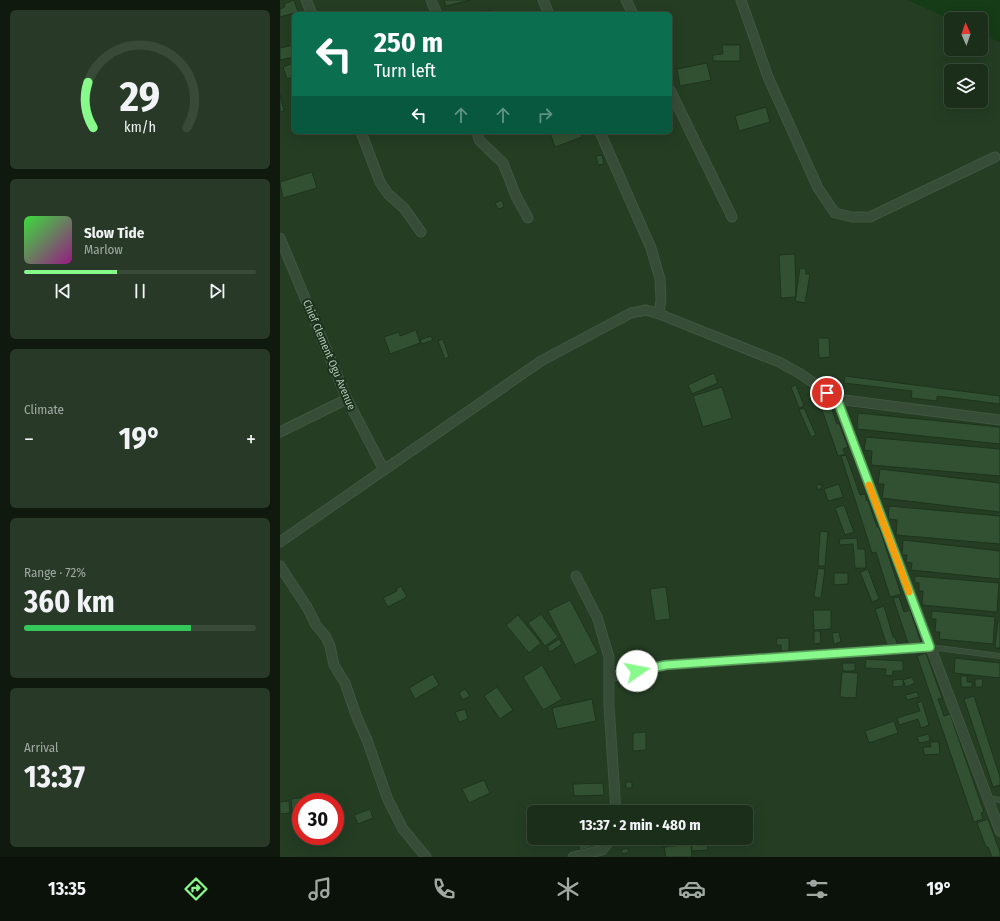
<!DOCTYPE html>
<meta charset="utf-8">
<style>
body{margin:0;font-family:"Fira Sans Condensed",sans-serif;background:#283a27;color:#f1f3f6;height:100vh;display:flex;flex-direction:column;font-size:15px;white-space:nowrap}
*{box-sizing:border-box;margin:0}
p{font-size:13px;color:#a0a8a2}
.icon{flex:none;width:22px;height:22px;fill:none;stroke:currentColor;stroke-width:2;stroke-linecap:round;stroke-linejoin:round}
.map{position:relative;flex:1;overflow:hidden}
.details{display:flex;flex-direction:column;gap:10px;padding:10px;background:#0f190e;width:280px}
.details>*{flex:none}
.banner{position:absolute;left:12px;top:12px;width:380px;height:122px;border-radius:6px;box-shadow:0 4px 16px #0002,0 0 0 1px #394a39;background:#0b6e4f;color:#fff;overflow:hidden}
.needle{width:26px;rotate:358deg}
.buttons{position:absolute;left:664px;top:12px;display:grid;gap:8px}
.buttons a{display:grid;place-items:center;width:44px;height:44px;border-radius:6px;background:#1b2e1a;box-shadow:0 4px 16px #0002,0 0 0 1px #394a39;font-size:20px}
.speed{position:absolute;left:12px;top:793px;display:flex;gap:8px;font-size:20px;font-weight:700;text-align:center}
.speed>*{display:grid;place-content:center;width:52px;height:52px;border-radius:50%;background:#1b2e1a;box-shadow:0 4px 16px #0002,0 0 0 1px #394a39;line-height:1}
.speed .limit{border:6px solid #d22;background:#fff;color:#111}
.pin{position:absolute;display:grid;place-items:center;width:34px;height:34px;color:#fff;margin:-17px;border:2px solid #fff;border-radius:50%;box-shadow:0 1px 4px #0007}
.me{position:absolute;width:44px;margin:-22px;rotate:78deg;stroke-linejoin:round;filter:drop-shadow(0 0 3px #0008)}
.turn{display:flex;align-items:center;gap:14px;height:84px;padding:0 16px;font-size:18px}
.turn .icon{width:52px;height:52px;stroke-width:2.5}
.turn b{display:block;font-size:28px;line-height:34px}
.lanes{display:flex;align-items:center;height:38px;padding:0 16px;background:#0003;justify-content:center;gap:20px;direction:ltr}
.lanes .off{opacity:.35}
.big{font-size:30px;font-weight:700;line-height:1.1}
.details .tile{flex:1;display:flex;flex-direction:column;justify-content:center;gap:6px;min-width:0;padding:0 14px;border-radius:6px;background:#283a27}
.details .dial{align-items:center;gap:0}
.dial svg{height:104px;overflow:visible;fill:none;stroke:#394a39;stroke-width:7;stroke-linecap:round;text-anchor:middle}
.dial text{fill:#f1f3f6;stroke:none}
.song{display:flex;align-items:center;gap:12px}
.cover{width:48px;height:48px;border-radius:6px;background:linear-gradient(135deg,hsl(120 70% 55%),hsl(310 70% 35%))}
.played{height:4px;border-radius:2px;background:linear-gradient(90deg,#88f98b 40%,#394a39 40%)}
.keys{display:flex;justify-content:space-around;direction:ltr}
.heat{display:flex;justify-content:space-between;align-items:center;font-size:22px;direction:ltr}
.charge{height:6px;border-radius:3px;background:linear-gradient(90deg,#34c759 72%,#394a39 0)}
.trip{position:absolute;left:247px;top:805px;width:226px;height:40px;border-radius:6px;background:#1b2e1a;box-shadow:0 4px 16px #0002,0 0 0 1px #394a39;font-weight:700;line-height:40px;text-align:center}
.dock{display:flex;height:64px;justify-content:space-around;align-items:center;background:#0b120a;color:#a0a8a2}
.dock .icon{width:28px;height:28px}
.dock .current{color:#88f98b}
.dock b{font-size:18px;color:#f1f3f6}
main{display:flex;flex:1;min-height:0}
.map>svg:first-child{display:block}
.water{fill:#163b17}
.building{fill:#325132;stroke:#1e341e}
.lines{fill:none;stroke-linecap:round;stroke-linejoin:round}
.service-casing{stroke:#405641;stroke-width:6}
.minor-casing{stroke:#405641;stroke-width:11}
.service{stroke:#374d37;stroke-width:4.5}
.minor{stroke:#374d37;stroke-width:9}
.route-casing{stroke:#58a25a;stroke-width:10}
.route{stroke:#88f98b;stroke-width:7}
.slow{stroke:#f59e0b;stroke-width:7}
.labels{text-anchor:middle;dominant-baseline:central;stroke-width:4;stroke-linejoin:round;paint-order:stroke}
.street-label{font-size:11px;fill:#b3c8b4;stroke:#1c321c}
</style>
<main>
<section class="details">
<div class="tile dial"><svg viewBox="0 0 100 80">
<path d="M14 69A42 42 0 1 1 86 69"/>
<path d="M14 69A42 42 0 0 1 10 34" stroke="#88f98b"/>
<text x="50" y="56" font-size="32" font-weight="700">29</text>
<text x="50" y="72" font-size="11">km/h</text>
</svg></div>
<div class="tile">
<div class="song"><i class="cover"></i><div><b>Slow Tide</b><p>Marlow</p></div></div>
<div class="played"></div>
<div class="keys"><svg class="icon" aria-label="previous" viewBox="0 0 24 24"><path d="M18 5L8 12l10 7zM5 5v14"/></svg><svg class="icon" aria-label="pause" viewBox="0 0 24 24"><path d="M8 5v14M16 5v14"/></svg><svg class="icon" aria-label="next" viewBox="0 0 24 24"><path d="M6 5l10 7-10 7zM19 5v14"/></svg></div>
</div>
<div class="tile"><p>Climate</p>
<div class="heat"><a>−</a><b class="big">19°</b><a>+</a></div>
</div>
<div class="tile"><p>Range · 72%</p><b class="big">360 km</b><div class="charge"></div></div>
<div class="tile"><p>Arrival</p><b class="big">13:37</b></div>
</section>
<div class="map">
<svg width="720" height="857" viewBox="0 0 720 857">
<rect width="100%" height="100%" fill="#243d23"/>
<path class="water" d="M628 0H720V42L701 34V19L671 20Z"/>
<path class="building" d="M14 0 18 12 0 17V9L5 7 4 4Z
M164 0H191L166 6Z
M211 10 212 14H198Z
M14 45V57L0 60V48Z
M442 45H460V61H433V55L443 54Z
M14 63V77L7 79 3 67Z
M427 63 431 80 400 86 397 69Z
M0 94 4 111 0 112Z
M486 107 490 122 459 131 455 116Z
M273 132H300L302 137 275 147 270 133Z
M322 155 324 164 318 165 316 156Z
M32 172 37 188 3 198 0 182Z
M222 200 224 207 218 209 215 203Z
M515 254 516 297 501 298 499 255Z
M520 268 526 269V274H530L525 303 515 301Z
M136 330 140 343 110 354 104 337 119 332 120 336Z
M151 336 153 340 142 344 140 340Z
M538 338H549L550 357 539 358Z
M163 339 169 357 165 359 158 341Z
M434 373 438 383 412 394 408 385Z
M565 376 720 396V404L657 396V401L631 398 632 391 564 383Z
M516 385 524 406 519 408 511 387Z
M442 387 452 418 423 427 413 396Z
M548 391 553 406 541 410 536 395Z
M551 407 557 424 559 423 568 447 563 449 565 454 558 456 542 410Z
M524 408 536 435 531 437 519 410Z
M578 413 720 427V444L577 429Z
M586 437 720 449V476L591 465 592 451 584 450Z
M566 455 580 495 585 494 587 501 588 500 597 527H599L621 594 610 597 596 552 592 553 561 456Z
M600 469 720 483V512L602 498 604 484H598Z
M541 484 542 488 538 490 536 485Z
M559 484 563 497 548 501 544 489Z
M564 505 574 532 565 535 555 508Z
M609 506 720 516V544L616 535 617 520 608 519Z
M540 531 548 532 545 566H538Z
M577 538 578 549H585L586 568H575L573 544 560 545 559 539Z
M623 540 720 551V579L631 570 632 563 626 562 627 555H622Z
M538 568 545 569 541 598 534 597Z
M588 569 599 599 592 602 580 572Z
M554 573H568V584L554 585Z
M635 576 719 583 717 612 642 605 643 591H639V583L634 582Z
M121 586 127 597 108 607 103 598 117 591 116 589Z
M386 587 390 619 375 621 370 589Z
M619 597 624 612 630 610 641 642 629 646 613 598Z
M290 600 318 653 295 665 268 611Z
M604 606 613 637H615L618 646 608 649 595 609Z
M533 610H551V629L534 630Z
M652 611 715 617 713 644 659 639 660 632H655L656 619H651Z
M261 614 278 637 265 646 248 623Z
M238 615 261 643 249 653 226 625Z
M718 621H720V648H715Z
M534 631H540L541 643 534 644Z
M559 632 561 642 554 644 552 633Z
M497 638H509V651H501V645H496Z
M279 639 282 644 270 652 267 647Z
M646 653 662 698 658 699 664 716 670 714 704 812 701 813 703 819 694 822 637 656Z
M675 658 720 663V678L674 673Z
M586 659 623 661V671H613L612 676 605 675 606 669 585 668Z
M562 663H575V671H563Z
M262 665 282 699 263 710 243 677Z
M562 672 578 673 576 698 560 697Z
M153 674 159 685 135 699 129 688Z
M681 676H687V682H692V687H681Z
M632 677 635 683 626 687 623 680Z
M623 679V686L613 687V680Z
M695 679H703L702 687H695Z
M217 687 233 710 220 719 204 696Z
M185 689 190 696 183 700 179 693Z
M637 692 639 697 627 700 625 695Z
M694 696 720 777V785L713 787 684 699Z
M312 699 316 721 277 729 272 708Z
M642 701 649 725 641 728 638 719 619 725 617 718 640 711 637 703Z
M185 709 188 719 179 722 175 712Z
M614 721 618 733 589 743 585 731Z
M366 732V750L353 751V733Z
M649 734 650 741 639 743 637 737Z
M650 742H659L660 754 644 755 643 747H651Z
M204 780 210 793 189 803 182 789Z
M346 782H352V788H346Z
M323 783 324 795 294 796 293 784Z
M24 797 25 802H21V810L12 811 11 799Z
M9 801 10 813 0 814V802Z
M90 809 93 818 78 824 74 815Z
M708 819 720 852V857H712L708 847H706L697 823Z
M296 838H310L312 847 300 850Z
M380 838H390L392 845 382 847Z
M394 838H408L395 842Z
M411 838H427L428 850 412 851Z
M411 844 412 857H386L384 847Z
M347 848 349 852 343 854 341 850Z"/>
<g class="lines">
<g class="service-casing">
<path id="service" d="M650 647 720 656
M708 798 720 800"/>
</g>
<g class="minor-casing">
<path id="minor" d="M26 0 32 14
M151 0 157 14
M263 0 269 14
M346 0 353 14
M461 0 488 77 538 188 555 213 572 217H590L715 157
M390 90 452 217
M81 132 100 182 108 194 124 208 141 232
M197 132 199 140 223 163 236 196 248 218
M320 132 371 248 380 279 381 300 379 314
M0 238 67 399 104 470
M720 420 557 399 720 831
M0 432 67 399
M0 542 261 361 351 313 366 310 379 314 499 362 519 373 557 399
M0 566 27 607 36 625 46 637 50 646 54 665 65 683 76 715 87 740 108 800 123 829 146 857
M296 576 317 617 329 657V706L336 812
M329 677 386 665 650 647
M293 857 322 850 332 838"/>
</g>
<use href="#service" class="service"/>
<use href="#minor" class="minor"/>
</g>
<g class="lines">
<g class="route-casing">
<path id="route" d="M357 671 386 665 650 647 557 399 547 393"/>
</g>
<use href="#route" class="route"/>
<path class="slow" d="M589 485 629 592"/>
</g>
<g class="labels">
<g class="street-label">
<text transform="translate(49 355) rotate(67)">Chief Clement Ogu Avenue</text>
</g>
</g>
</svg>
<div class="buttons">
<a><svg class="needle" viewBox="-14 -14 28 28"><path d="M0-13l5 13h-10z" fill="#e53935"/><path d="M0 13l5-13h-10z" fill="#a0a8a2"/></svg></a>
<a><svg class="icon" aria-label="layers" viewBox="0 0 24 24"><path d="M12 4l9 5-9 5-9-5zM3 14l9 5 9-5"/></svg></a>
</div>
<div class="speed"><div class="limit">30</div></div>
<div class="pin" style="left:547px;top:393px;background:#d93025"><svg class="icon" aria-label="arrive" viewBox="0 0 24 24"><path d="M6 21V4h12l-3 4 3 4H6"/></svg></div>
<svg class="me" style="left:357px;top:671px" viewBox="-20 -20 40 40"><circle r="19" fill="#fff"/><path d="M0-13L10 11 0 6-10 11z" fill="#88f98b"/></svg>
<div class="trip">13:37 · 2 min · 480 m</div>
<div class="banner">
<div class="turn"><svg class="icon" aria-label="left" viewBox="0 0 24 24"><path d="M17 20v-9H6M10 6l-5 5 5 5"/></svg><div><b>250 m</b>Turn left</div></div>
<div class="lanes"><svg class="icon" aria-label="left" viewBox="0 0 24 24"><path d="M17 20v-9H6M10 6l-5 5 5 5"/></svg><svg class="icon off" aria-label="ahead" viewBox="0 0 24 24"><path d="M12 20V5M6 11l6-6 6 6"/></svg><svg class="icon off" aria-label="ahead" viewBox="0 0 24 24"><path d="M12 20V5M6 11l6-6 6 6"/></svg><svg class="icon off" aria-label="right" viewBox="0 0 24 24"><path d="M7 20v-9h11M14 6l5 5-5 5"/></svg></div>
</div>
</div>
</main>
<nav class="dock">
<b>13:35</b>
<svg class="icon current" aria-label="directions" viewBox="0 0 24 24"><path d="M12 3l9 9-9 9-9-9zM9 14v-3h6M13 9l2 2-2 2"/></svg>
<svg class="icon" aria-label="music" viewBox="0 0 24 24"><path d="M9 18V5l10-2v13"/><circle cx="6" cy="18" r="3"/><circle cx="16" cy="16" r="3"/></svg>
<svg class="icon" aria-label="phone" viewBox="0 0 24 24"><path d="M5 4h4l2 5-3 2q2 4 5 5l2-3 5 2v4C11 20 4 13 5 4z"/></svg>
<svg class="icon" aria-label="climate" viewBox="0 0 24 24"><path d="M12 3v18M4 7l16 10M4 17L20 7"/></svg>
<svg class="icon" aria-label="car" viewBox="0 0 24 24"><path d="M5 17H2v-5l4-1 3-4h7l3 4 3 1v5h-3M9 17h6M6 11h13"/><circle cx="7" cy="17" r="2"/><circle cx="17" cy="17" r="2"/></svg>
<svg class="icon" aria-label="filters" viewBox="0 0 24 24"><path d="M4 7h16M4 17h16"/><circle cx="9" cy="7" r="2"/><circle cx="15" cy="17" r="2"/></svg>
<b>19°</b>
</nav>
